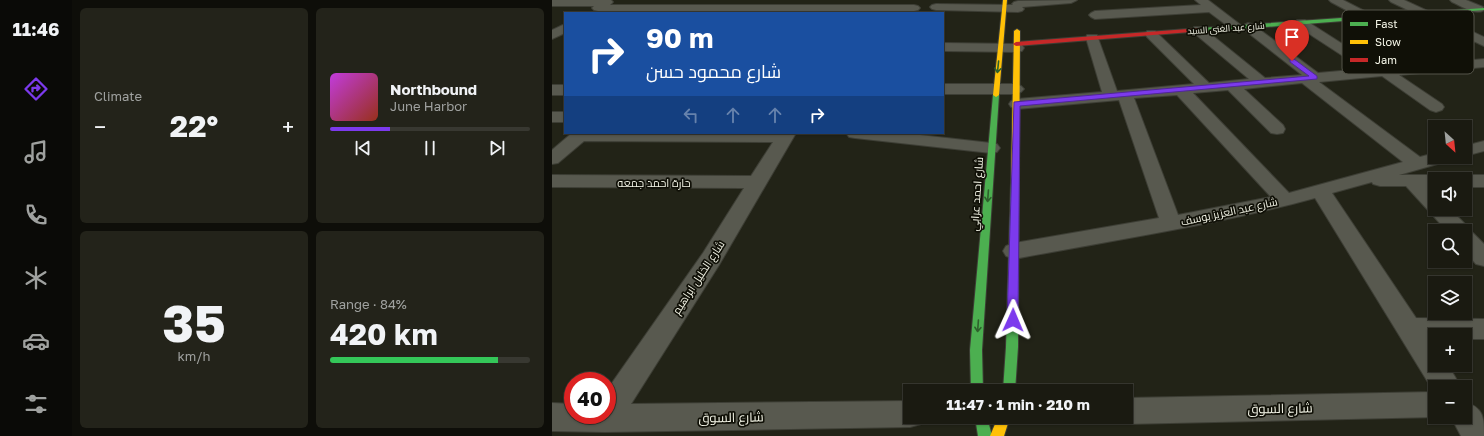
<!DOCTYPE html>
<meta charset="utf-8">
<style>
body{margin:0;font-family:"Golos Text",Cairo,sans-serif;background:#23231a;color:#f1f3f6;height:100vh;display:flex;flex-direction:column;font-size:15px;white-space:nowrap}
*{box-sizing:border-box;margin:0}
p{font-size:13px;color:#9fa19f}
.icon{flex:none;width:22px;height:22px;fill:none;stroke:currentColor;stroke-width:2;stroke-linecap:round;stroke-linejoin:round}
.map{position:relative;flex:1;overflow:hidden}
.sheet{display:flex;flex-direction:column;gap:8px;padding:8px;background:#0e0e09;width:480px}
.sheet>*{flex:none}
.banner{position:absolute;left:12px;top:12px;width:380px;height:122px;border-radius:0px;box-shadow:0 1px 3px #0004,0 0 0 1px #383831;background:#1a4fa0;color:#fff;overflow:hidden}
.needle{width:26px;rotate:153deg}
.buttons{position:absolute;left:876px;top:120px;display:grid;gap:8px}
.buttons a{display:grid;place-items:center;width:44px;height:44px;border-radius:0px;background:#1a1a11;box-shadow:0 1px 3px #0004,0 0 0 1px #383831;font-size:20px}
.speed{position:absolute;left:12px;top:372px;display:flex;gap:8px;font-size:20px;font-weight:700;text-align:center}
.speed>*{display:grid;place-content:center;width:52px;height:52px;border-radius:50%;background:#1a1a11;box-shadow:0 1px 3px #0004,0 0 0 1px #383831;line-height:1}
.speed .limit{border:6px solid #d22;background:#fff;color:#111}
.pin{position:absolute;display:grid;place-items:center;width:34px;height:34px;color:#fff;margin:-41px -17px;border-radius:50% 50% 50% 0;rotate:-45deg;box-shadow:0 0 4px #0007}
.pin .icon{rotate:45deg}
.me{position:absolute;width:44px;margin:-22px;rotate:1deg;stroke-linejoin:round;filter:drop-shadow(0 0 3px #0008)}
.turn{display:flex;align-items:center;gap:14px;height:84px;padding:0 16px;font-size:18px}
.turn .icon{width:52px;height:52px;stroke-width:2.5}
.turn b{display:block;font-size:28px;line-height:34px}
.lanes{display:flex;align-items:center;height:38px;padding:0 16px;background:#0003;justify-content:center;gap:20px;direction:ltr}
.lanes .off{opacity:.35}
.big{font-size:30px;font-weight:700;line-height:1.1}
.sheet .tile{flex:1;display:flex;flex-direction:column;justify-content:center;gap:6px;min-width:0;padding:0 14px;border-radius:6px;background:#23231a}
.sheet .dial{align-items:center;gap:0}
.dial b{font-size:52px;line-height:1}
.song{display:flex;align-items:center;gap:12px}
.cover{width:48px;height:48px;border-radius:6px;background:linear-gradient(135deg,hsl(290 70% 55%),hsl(10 70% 35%))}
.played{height:4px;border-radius:2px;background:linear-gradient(90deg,#7c3aed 30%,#383831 30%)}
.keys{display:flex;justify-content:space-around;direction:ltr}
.heat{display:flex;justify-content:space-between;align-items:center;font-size:22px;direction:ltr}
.charge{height:6px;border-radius:3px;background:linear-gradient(90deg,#34c759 84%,#383831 0)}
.sheet .tiles{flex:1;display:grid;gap:8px;grid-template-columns:repeat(2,1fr)}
.trip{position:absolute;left:351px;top:384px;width:230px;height:40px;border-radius:0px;background:#1a1a11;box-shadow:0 1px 3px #0004,0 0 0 1px #383831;font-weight:700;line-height:40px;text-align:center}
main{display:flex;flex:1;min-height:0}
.tab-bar{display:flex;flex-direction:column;width:72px;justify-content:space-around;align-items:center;background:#0a0a07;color:#9fa19f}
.tab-bar .icon{width:28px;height:28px}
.tab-bar .selected{color:#7c3aed}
.tab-bar b{font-size:18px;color:#f1f3f6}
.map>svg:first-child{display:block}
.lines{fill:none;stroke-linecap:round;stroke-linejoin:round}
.street-casing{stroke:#3d3e35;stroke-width:2}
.fast-casing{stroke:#3d3e35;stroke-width:2}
.slow-casing{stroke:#3d3e35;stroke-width:2}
.jam-casing{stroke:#3d3e35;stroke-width:2}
.street{fill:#58594f;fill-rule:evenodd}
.fast{fill:#4caf50;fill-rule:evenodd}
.slow{fill:#ffc107;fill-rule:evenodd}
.jam{fill:#c62828;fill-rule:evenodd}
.oneway{stroke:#2e602c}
.route{fill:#7c3aed;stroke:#51269a}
.labels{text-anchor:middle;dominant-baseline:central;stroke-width:3.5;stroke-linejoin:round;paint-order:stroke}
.far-street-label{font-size:9px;fill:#f5f6e8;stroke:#101007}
.street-label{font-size:11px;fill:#f5f6e8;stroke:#101007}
.near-street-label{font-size:13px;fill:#f5f6e8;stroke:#101007}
.key{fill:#101007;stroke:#55554a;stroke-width:1}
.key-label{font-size:11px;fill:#f5f6e8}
</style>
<main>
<nav class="tab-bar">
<b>11:46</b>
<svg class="icon selected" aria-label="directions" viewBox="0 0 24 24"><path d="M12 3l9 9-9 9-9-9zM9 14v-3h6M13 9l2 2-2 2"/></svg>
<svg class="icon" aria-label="music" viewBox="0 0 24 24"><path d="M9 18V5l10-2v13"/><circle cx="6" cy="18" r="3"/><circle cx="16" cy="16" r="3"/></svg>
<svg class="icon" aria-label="phone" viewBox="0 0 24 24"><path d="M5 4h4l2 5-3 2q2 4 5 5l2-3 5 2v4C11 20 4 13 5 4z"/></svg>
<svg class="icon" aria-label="climate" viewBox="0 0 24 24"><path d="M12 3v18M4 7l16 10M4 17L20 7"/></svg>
<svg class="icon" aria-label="car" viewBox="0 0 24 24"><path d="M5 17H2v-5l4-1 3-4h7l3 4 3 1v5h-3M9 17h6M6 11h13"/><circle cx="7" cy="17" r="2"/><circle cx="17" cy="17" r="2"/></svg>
<svg class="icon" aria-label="filters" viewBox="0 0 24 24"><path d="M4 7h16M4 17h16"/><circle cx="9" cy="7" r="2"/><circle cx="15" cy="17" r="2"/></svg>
</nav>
<section class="sheet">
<div class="tiles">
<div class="tile"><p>Climate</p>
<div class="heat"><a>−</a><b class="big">22°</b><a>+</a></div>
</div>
<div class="tile">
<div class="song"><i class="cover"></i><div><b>Northbound</b><p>June Harbor</p></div></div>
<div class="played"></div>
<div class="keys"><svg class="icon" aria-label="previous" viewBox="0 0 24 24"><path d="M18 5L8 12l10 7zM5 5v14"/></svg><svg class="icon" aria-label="pause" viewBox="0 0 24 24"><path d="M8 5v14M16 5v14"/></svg><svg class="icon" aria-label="next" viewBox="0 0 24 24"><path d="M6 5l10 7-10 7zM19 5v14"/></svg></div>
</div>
<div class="tile dial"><b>35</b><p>km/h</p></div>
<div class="tile"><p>Range · 84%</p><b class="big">420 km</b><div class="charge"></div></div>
</div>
</section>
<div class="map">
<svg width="932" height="436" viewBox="0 0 932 436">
<rect width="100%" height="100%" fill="#222317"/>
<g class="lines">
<g class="street-casing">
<path id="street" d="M0 0H59L61 2 58 5H362L366 6 368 8 366 10 362 11H46L42 10 40 8 42 6H0Z
M525 0 519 3 470 7 472 9 470 11 466 12 384 10 380 9 378 7 380 5 384 4 461 5 460 4 462 2 466 1Z
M643 0H656L690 26 696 23 700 24 766 73 811 69 745 26 743 23 745 20H753L828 68 892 62 779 2 777 0H791L910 61 932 59V67L847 75 890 104 892 107 890 110 884 112 878 110 830 76 767 82 868 157 883 153V157H899L896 161 847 175H883L890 177 891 179H883V187H876L883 193V209H898L915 226 917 232 921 233 932 244V266L924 264 913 252V231H895L854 186H828L821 184 820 182 780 193 864 318 932 319V339H913V335H883V339L878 338 883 345V365H896L909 387H883V417H886L574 424 563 420 562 417H574V398L882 392 763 198C665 225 562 240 462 259L454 256 451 251 454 246 462 243 607 218 567 100 465 109 459 107 457 104 459 101 465 99 550 92 534 38 535 35H545L546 38 565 91 642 84 595 37 593 34 595 31H603L657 83 697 79 642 33 640 30 642 27H650L713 78 750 75 690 28 685 31 681 30 657 12 543 19 539 17 537 15 539 13 543 11 649 5ZM750 83 851 162 737 193 641 93 676 90 719 133 725 134 731 133 733 129 731 125 692 89ZM625 95 719 197 626 215 582 98Z
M837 0H852L932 37V46L839 2Z
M898 0H914L931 7 932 10C924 16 909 6 900 2Z
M13 24V33L0 39V30Z
M391 43 465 44 470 45 472 48 470 51 465 52 391 51Z
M391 84H464L469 86 472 89 469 92 464 94H391Z
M0 85H13V95H0Z
M0 112H13V122H0Z
M20 133H244L167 265 79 404 358 401V417H372L369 424 358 427 53 432 0 431V403L21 404V415H55V390L151 253 192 188 0 187V175L199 176 221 142 32 141 6 163 0 164V150Z
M294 133H350L439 143 445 144 448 148 445 152 439 153 303 138 297 137Z
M932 141V151L913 156V146Z
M913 175H932V187H913V179H905L906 177Z
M913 402C932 408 932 418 932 436H909L899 417H913Z"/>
</g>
<g class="fast-casing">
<path id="fast" d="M932 8V10L649 32 646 30 649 28Z
M444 93 447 95 430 350 431 391H419L418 350 441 95Z
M460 180H466L467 182 466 347 463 391H451L454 347 459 182Z
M423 417H435L440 436H426Z"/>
</g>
<g class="slow-casing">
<path id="slow" d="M451 0H455L447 95 444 97 441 95Z
M465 29 468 31 467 182 463 184 459 182 462 31Z
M446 417H458L452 436H438Z"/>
</g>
<g class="jam-casing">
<path id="jam" d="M649 28 651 29V31L464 46 461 44 464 42Z"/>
</g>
<use href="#street" class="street"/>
<use href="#fast" class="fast"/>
<use href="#slow" class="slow"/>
<use href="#jam" class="jam"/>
</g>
<defs><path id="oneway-shaft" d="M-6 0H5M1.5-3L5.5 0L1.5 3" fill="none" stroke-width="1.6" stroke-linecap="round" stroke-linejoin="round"/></defs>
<g class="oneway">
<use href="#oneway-shaft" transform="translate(446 67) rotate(96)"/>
<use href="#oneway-shaft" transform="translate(436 196) rotate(94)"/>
<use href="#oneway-shaft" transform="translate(426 326) rotate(94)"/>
</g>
<path class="route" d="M738 59H742L765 76V79L468 106 466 320 465 323 461 324 457 323 455 320 462 102 757 76 738 62Z"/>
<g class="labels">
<g class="far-street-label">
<text transform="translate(674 28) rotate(-4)">شارع عبد الغنى السيد</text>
</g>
<g class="street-label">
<text x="102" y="182">حارة احمد جمعه</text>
<text transform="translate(424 194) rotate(-86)">شارع احمد عرابي</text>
<text transform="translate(677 211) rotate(-12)">شارع عبد العزيز يوسف</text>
<text transform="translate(146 277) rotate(-57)">شارع الخليل ابراهيم</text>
</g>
<g class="near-street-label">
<text transform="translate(728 408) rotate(-1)">شارع السوق</text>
<text transform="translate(179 417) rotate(-1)">شارع السوق</text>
</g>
</g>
<rect x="790" y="10" width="132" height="64" rx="6" class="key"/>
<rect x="798" y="22" width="18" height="4" fill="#4caf50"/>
<rect x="798" y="40" width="18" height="4" fill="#ffc107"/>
<rect x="798" y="58" width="18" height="4" fill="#c62828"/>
<g class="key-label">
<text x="823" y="28">Fast</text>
<text x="823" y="46">Slow</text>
<text x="823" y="64">Jam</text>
</g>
</svg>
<div class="buttons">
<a><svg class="needle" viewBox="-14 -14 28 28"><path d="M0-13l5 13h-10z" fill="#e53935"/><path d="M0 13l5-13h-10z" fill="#9fa19f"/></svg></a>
<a><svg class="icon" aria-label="sound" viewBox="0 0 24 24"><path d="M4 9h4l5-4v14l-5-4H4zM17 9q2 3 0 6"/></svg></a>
<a><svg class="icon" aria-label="search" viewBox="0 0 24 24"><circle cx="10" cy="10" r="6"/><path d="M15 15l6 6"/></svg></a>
<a><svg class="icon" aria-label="layers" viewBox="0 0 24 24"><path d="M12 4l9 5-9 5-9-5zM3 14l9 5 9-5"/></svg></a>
<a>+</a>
<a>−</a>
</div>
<div class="speed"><div class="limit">40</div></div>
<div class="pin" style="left:740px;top:61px;background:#d93025"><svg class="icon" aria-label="arrive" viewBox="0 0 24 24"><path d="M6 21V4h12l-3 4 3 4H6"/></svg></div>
<svg class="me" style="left:461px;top:320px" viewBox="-20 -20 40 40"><path d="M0-17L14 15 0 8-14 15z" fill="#7c3aed" stroke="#fff" stroke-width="4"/></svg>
<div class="trip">11:47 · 1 min · 210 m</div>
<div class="banner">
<div class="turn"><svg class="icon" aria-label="right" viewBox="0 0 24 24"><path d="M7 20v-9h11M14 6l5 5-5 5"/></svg><div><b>90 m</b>شارع محمود حسن</div></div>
<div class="lanes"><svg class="icon off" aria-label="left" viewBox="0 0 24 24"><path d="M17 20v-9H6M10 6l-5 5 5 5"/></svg><svg class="icon off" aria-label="ahead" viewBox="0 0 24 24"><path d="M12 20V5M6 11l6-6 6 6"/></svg><svg class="icon off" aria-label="ahead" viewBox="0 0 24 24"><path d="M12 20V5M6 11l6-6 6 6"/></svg><svg class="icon" aria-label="right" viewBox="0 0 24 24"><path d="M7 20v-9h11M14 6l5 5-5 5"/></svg></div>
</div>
</div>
</main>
